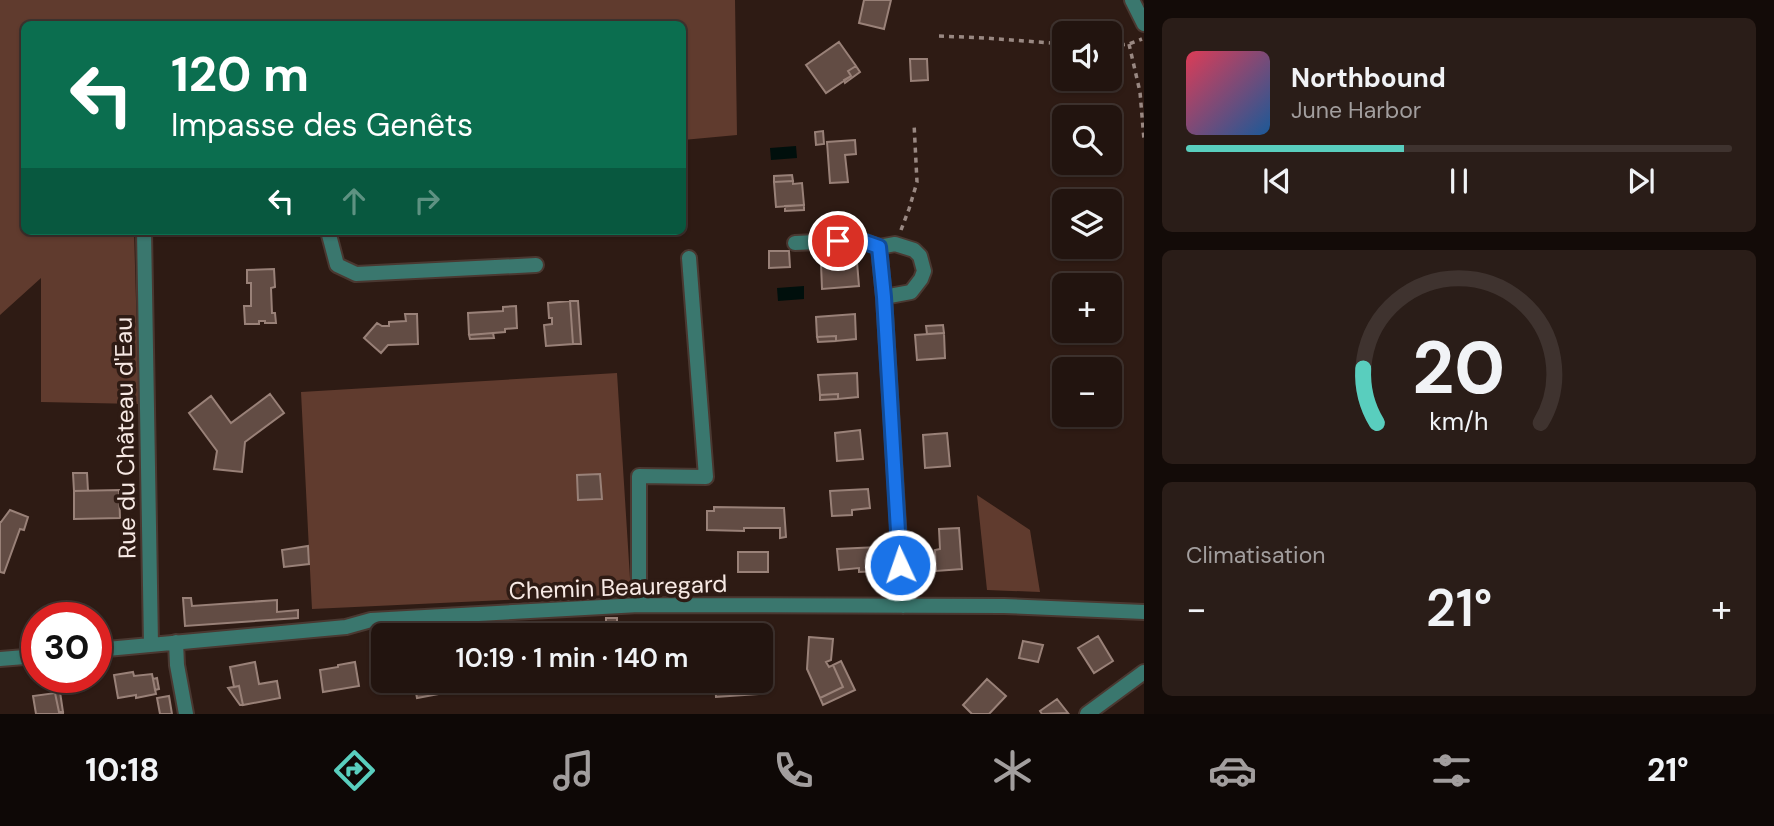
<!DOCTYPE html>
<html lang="fr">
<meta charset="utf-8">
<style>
body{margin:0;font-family:"DM Sans",sans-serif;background:#2a1d18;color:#f1f3f6;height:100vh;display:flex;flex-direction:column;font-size:26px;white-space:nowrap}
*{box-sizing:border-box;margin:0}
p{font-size:23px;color:#a29e9e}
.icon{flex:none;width:38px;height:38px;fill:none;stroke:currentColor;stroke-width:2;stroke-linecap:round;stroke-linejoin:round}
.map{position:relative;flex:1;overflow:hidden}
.drawer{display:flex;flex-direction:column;gap:18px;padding:18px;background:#130b08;width:630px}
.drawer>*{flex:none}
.guide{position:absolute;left:21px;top:21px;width:665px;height:214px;border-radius:10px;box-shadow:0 2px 5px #0004,0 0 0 2px #3f332f;background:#0b6e4f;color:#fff;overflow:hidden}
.buttons{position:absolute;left:1052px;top:21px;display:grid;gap:14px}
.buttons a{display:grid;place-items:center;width:70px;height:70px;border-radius:10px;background:#22140f;box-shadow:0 2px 5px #0004,0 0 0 2px #3f332f;font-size:35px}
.speed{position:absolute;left:21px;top:602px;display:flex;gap:14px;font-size:35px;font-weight:700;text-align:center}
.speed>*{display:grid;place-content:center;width:91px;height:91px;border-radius:50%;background:#22140f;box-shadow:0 2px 5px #0004,0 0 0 2px #3f332f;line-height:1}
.speed .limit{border:10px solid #d22;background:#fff;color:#111}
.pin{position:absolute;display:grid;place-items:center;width:60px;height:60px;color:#fff;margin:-30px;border:4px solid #fff;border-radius:50%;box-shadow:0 2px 7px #0007}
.me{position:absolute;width:77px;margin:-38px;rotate:357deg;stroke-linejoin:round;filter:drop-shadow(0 0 5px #0008)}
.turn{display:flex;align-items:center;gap:24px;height:147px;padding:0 35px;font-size:32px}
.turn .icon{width:91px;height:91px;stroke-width:2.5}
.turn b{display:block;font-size:49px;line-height:60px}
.lanes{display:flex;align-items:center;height:66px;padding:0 35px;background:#0003;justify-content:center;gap:35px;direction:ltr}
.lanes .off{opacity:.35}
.big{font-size:52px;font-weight:600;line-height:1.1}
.drawer .card{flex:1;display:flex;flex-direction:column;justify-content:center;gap:10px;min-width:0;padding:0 24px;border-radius:10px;background:#2a1d18}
.drawer .dial{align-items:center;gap:0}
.dial svg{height:182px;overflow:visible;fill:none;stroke:#3f332f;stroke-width:7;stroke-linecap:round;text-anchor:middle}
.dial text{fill:#f1f3f6;stroke:none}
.song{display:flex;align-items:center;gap:21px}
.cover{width:84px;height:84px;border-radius:10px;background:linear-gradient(135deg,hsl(350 70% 55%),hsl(210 70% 35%))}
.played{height:7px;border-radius:4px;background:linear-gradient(90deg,#59cebe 40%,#3f332f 40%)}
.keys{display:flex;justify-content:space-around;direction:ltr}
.heat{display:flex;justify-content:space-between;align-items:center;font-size:38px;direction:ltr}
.trip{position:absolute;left:371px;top:623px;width:402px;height:70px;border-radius:10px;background:#22140f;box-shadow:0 2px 5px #0004,0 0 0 2px #3f332f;font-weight:600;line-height:70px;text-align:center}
.menu{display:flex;height:112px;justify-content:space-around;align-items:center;background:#0e0806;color:#a29e9e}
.menu .icon{width:49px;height:49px}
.menu .selected{color:#59cebe}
.menu b{font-size:32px;color:#f1f3f6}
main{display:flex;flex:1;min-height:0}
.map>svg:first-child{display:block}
.green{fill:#603b2e}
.water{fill:#000f0c}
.building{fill:#624c44;stroke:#998178;stroke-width:2}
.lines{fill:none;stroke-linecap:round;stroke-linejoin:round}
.minor-casing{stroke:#4a3831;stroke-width:18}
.tertiary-casing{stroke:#4a3831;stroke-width:18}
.path{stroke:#998882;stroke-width:3.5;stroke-dasharray:5 5;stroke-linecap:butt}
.minor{stroke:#3a776e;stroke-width:14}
.tertiary{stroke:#3a776e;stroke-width:14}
.route-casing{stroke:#114b97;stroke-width:18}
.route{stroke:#1a73e8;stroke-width:12}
.labels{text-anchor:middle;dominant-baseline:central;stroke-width:7;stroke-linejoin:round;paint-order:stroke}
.street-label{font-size:24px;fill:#f7e9e4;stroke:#2e1b14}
</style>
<main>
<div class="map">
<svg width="1144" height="714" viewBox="0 0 1144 714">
<rect width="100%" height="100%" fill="#2e1b14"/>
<path class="green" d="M0 0H735L737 135 683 140 682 24H24V231H134L139 404 41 402V278L0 315Z
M617 373 631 594 312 609 301 392Z
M977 495 1030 530 1040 592 987 590Z"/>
<path class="water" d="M796 146 797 158 771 160 770 148Z
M804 286V299L778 301 777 288Z"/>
<path class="building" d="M864 0H891L884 29 859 23Z
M839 42 856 66 848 71 851 76 826 93 806 65Z
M910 59H927L928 80 911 81Z
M856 66 860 72 845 83 844 80 851 76 848 71Z
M823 131 824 144 816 145 815 132Z
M855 140 856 154 845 155 848 182 830 183 827 142Z
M792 175 793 181 774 182V176Z
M793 181V184L802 183 804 205 776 207 774 182Z
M804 205V210L785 211V206Z
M769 251H789L790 267 769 268Z
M857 262 859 286 822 289 821 264Z
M274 269 275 287 271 288 272 313H275L276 323H265V321H259V324H245L244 306H251V283H247V270Z
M570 301H578L581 344H573Z
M570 301 573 344 546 346 544 325 552 324V318H549L548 303Z
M516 306 517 328 505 329V332L469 335 468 313 503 311V307Z
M405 314H417L418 344 388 345 381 353 364 338 377 323 382 326H389V322L406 321Z
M855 314 856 339 836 341V336L817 337 816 317Z
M943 325 944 333 927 334 926 326Z
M493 333 494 338 470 339 469 335Z
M944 333 945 358 917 360 915 335Z
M836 336V341L818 342 817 337Z
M857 373 858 397 838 399V394L820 395 818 375Z
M270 394 284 413 245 442 242 472 214 469 217 451 189 413 211 396 231 423Z
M838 394V399L820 400V395Z
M860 430 863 459 837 461 835 433Z
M947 433 950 466 925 468 923 435Z
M73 473H87L88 491H74Z
M600 474 602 499 578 500 577 475Z
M868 489 870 508 852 510V515L832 516 830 491Z
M119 490 120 518 74 519V491Z
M714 507 784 508 786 537 780 538V528H744V531L707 530V511H714Z
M10 510 28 517 24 530 20 529 4 573 0 572V522H1Z
M959 528 962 569 936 571 935 550 940 549 939 529Z
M308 546 309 564 284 567 282 550Z
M878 547 879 571 859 572V568L839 570 837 549Z
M738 552H768V572H738Z
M183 598H191L192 606 277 600V612L298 610V618L185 626Z
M606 618H617V635H606Z
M461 627 463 635H446L445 628Z
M1098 636 1113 661 1094 673 1078 648Z
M809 637 833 639 831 660 826 662 829 667 833 665 843 687 820 698 807 669Z
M1023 641 1043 645 1038 662 1019 658Z
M841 661 855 690 823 705 820 698 843 687 833 665Z
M255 662 259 684 277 681 280 698 243 705 239 686 234 687 230 667Z
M355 662 359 686 323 692 320 670 338 667V665Z
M133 672 134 676 152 674 156 694 136 698V695L118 698 114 675Z
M157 678 159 689 155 690 153 679Z
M987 679 1006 696 989 714H972L963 705Z
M412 681H437L439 694 417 698 414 682Z
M715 681H757L758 694 716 697Z
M239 686 243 705H240L228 688Z
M60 692 63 712H59L55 693Z
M55 693 59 712H63V714H36L33 696Z
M169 696 172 714H160L157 698Z
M1057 699 1068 713 1042 714 1040 711Z"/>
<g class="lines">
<g class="minor-casing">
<path id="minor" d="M144 231 151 644
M328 231 337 265 356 274 536 265
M795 243 860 240 879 247 895 244 914 250 920 256 924 271 921 279 911 292 884 297 903 606
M879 247 884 297
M639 605V476L706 477 689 258
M176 642 177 665 186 714
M96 650 346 627 371 620 639 605 1004 606 1144 612
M0 659 37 656"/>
</g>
<g class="tertiary-casing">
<path id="tertiary" d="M1132 0 1144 24
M1087 714 1144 672"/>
</g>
<path class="path" d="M939 36 985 38 1064 44
M1129 44 1140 92 1144 140
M1110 46 1129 44 1142 39
M901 230 909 209 917 182 914 123"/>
<use href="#minor" class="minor"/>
<use href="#tertiary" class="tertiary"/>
</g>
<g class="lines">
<g class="route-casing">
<path id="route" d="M838 241 859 240 879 247 884 297 900 565"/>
</g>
<use href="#route" class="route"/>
</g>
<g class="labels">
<g class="street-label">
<text transform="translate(125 438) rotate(-91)">Rue du Château d'Eau</text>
<text transform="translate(618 587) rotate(-2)">Chemin Beauregard</text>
</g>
</g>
</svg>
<div class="buttons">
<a><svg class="icon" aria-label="sound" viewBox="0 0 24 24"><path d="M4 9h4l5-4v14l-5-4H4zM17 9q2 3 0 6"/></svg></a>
<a><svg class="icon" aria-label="search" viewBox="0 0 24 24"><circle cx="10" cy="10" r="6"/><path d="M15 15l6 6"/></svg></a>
<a><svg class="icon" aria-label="layers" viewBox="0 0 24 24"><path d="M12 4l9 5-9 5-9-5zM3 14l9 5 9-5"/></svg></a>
<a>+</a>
<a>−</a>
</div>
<div class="speed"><div class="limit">30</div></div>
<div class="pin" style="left:838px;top:241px;background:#d93025"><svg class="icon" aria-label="arrive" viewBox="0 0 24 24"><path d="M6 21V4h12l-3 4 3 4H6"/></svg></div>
<svg class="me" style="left:900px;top:565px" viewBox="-20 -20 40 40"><circle r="17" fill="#1a73e8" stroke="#fff" stroke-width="3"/><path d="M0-11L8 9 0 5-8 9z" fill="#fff"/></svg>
<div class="trip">10:19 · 1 min · 140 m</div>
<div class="guide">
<div class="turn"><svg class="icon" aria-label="left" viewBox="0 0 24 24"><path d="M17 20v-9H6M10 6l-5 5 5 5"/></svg><div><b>120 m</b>Impasse des Genêts</div></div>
<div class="lanes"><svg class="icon" aria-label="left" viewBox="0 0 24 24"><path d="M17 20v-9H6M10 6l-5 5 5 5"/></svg><svg class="icon off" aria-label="ahead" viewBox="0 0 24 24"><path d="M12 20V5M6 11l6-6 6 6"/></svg><svg class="icon off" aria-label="right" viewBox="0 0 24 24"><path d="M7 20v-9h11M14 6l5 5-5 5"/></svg></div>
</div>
</div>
<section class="drawer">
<div class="card">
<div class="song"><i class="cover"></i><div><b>Northbound</b><p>June Harbor</p></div></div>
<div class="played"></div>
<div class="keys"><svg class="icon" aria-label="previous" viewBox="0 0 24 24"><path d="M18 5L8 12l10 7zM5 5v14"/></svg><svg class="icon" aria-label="pause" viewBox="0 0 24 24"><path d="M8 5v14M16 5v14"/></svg><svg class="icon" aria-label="next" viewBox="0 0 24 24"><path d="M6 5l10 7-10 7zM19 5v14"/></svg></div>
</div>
<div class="card dial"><svg viewBox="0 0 100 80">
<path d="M14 69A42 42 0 1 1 86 69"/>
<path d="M14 69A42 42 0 0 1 8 45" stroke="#59cebe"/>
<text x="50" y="56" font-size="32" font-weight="700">20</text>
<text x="50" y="72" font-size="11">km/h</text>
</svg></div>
<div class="card"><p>Climatisation</p>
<div class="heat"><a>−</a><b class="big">21°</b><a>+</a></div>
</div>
</section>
</main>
<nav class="menu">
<b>10:18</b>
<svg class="icon selected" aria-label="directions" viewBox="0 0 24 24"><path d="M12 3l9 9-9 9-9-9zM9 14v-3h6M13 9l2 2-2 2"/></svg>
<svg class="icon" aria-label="music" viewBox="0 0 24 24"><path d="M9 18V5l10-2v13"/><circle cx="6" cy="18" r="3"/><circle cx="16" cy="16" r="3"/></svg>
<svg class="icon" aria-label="phone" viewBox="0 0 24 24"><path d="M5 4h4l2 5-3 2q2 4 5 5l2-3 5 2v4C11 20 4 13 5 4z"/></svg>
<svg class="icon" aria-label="climate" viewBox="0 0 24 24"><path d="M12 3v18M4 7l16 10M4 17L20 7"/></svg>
<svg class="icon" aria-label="car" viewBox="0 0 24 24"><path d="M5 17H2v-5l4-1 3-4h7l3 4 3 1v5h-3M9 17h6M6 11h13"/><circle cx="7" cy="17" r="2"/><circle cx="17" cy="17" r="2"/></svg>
<svg class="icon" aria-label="filters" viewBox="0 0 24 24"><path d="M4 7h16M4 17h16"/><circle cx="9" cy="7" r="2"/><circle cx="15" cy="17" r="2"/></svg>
<b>21°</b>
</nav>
